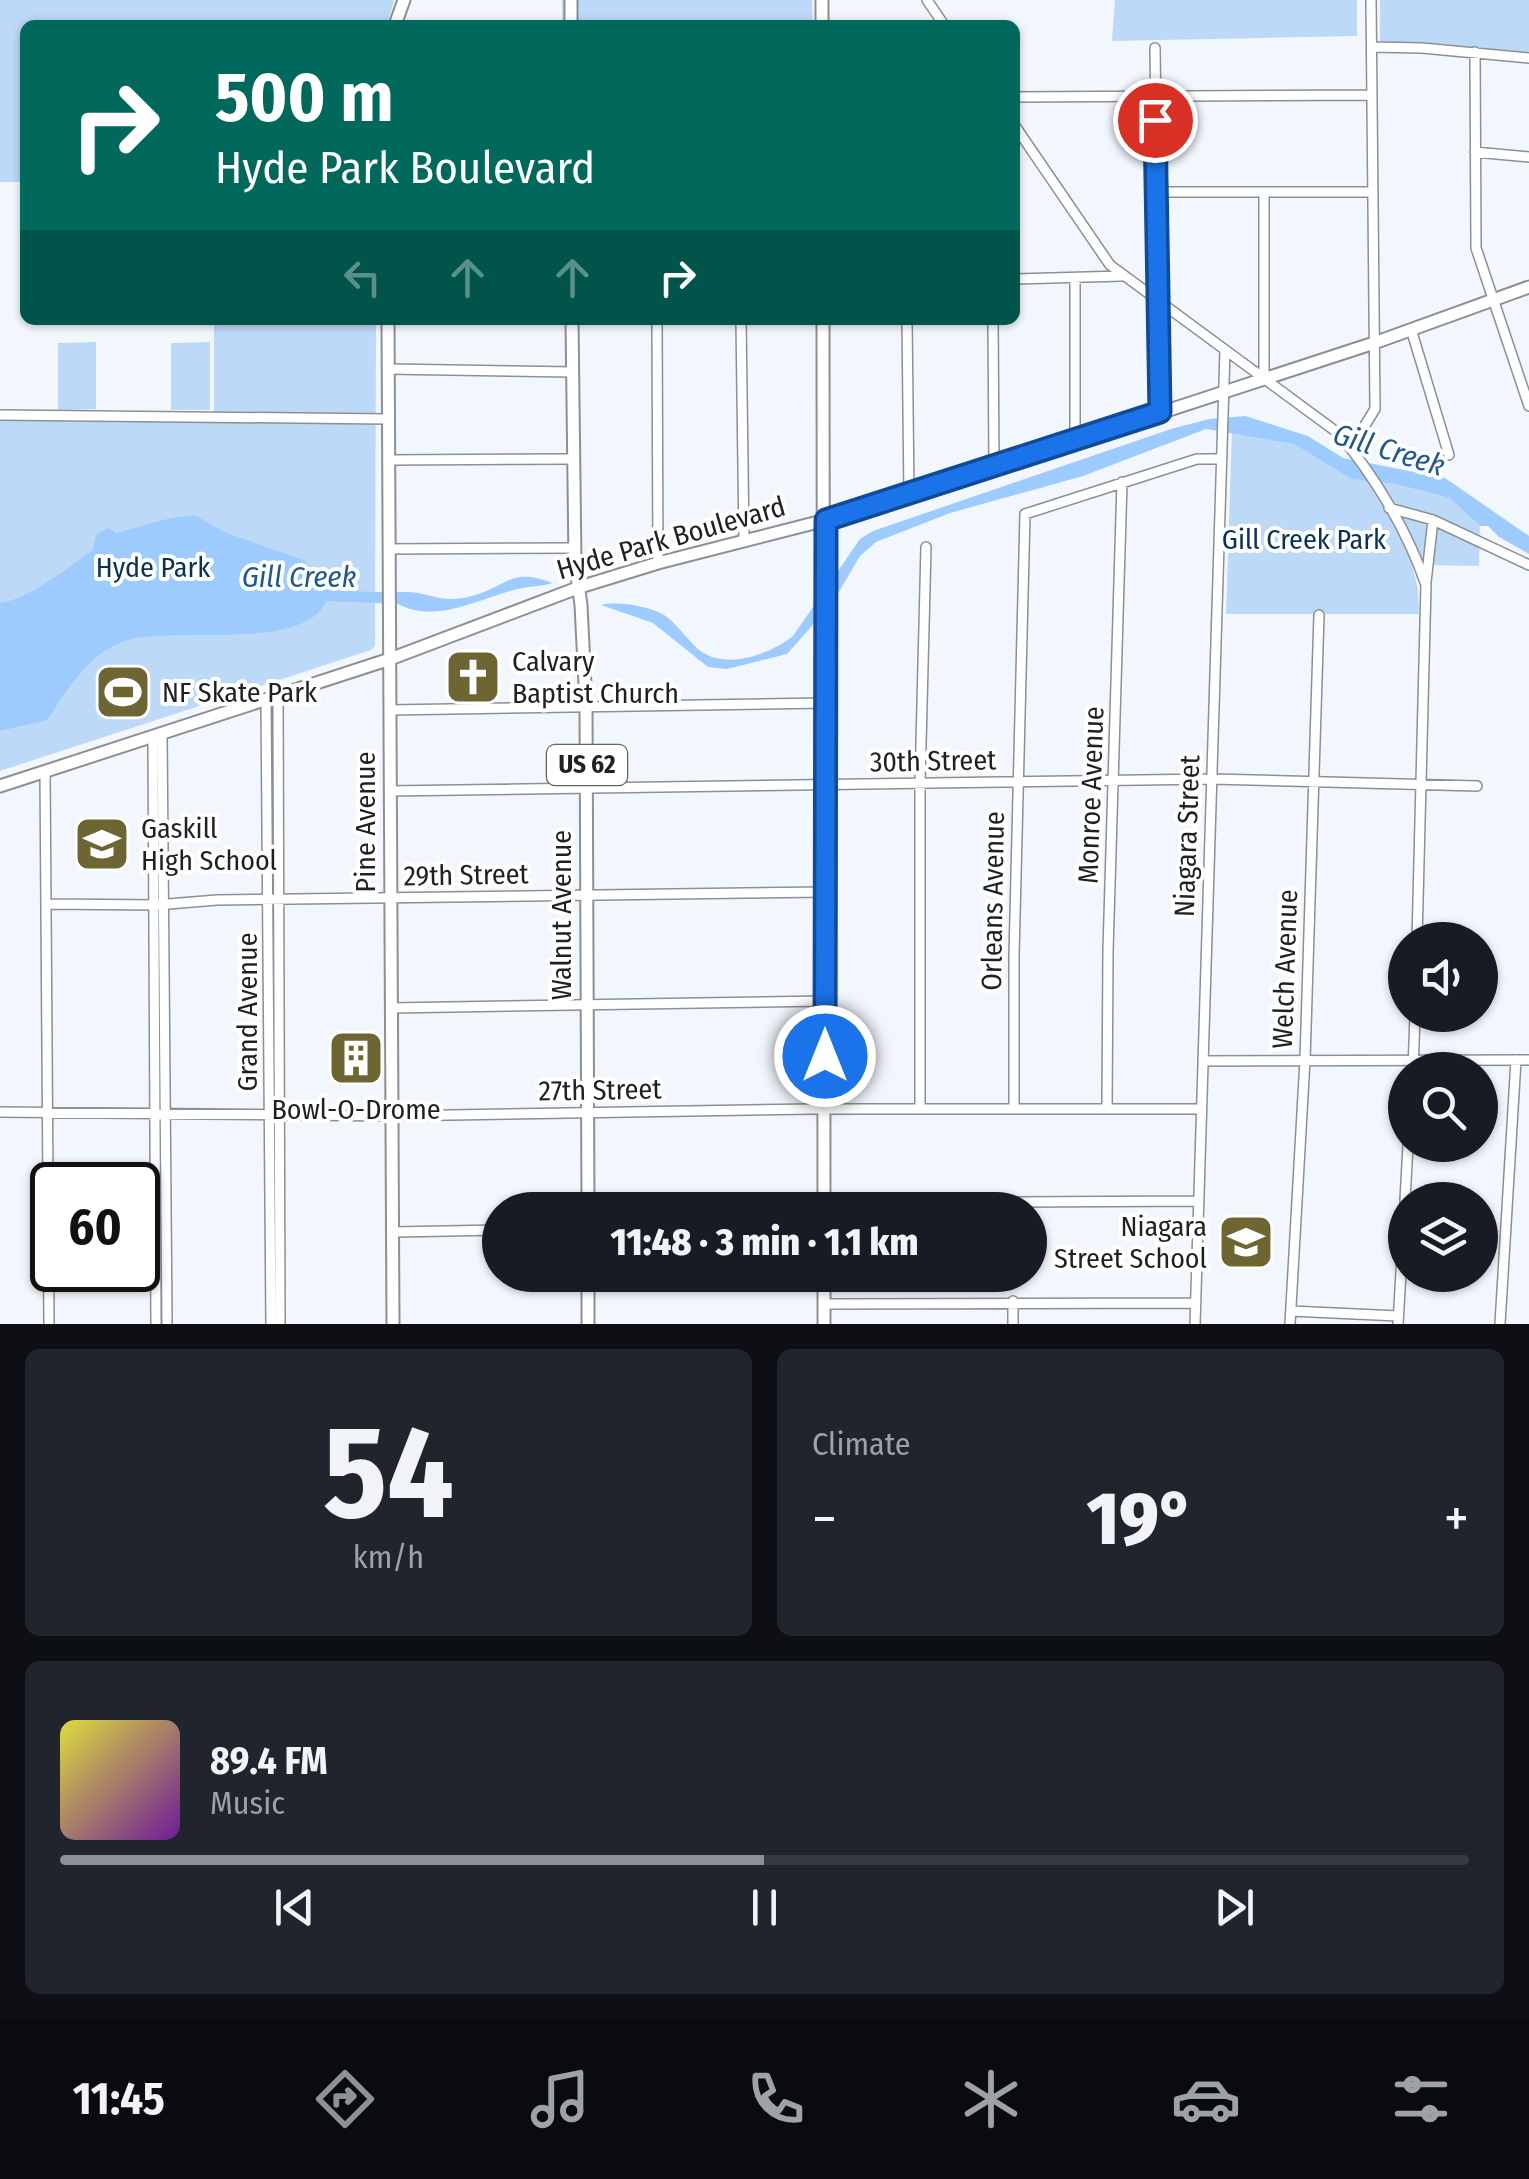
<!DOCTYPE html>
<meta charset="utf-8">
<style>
body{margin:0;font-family:"Fira Sans Condensed",sans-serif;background:#20242c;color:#f1f3f6;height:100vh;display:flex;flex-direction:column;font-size:38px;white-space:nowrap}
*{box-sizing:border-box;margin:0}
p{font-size:32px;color:#9ea1a6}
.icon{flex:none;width:55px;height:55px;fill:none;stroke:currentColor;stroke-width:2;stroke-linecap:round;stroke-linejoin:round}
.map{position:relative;height:1324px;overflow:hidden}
.details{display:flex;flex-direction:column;gap:25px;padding:25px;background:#0d0f14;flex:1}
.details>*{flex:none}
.top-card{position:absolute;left:20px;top:20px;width:1000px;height:305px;border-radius:15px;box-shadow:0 2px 8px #0004;background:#00695c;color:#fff;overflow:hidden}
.fabs{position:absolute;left:1388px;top:922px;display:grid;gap:20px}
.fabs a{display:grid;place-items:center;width:110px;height:110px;border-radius:50%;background:#171b24;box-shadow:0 2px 8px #0004;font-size:50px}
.speed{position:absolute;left:30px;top:1162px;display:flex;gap:20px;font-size:50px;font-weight:700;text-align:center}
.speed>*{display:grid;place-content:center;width:130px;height:130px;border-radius:50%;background:#171b24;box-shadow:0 2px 8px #0004;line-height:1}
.speed .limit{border:5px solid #111;border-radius:15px;background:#fff;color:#111}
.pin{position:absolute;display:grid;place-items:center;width:85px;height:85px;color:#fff;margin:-42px;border:5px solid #fff;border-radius:50%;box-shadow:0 2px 10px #0007}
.me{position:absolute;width:110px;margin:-55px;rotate:0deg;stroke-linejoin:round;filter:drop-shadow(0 0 8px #0008)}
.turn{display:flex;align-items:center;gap:35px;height:210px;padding:0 30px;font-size:45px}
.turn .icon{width:130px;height:130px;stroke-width:2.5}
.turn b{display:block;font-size:70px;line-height:85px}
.lanes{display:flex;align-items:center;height:95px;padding:0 30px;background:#0003;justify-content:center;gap:50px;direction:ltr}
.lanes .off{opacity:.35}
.big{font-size:75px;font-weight:800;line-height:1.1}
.details .tile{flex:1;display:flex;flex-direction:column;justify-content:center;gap:15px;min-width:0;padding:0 35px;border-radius:15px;background:#20242c}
.details .dial{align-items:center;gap:0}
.dial b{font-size:130px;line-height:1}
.song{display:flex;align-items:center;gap:30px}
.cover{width:120px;height:120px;border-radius:15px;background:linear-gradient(135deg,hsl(60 70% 55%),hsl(280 70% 35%))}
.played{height:10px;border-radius:5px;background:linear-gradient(90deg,#8c9099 50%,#363941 50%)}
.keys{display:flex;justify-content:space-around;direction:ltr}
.heat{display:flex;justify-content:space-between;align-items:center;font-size:55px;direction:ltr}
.details .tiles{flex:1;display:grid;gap:25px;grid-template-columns:1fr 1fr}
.tile:last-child{grid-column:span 2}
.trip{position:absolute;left:482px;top:1192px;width:565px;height:100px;border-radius:50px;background:#171b24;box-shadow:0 2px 8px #0004;font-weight:800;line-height:100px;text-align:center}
.menu{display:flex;height:160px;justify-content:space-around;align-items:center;background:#090b0e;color:#9ea1a6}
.menu .icon{width:70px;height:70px}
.menu .current{color:#8c9099}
.menu b{font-size:45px;color:#f1f3f6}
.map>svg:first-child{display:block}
.green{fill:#bdd9f8}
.water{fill:#9dcbfd}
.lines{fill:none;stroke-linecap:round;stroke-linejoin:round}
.minor-casing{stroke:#8b9095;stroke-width:12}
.major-casing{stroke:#8b9095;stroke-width:15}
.minor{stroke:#fff;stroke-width:9}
.major{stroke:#fff;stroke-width:11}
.route-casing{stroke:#114b97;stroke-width:25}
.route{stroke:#1a73e8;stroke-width:18}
.labels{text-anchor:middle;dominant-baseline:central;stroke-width:8;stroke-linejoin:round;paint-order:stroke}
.shield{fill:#fff;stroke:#626364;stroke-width:2.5}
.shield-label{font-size:25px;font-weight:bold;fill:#1f2022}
.street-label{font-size:28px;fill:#1f2022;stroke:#fff}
.park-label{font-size:28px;fill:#073158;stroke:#fff}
.poi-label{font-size:28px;fill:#1f2022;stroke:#fff;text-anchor:start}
.water-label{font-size:30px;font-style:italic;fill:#1e5891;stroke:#fff}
</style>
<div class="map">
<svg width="1529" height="1324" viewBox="0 0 1529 1324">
<rect width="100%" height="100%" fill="#f2f7fd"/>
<path class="green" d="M0 0H392L394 1 387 25H25V182H0Z
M562 0H812L813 24 562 25Z
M1115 0H1357V36L1112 41Z
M1380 0H1529V54L1380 41Z
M214 320H376L375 646 371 650 0 771V419H214Z
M96 342V409L58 410V343Z
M210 342V410H171V343Z
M1232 432 1294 444 1352 478 1395 484 1451 498 1480 526 1479 566 1412 565 1418 589 1419 614H1226Z"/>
<path class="water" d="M1245 416 1308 436 1343 458 1445 478 1529 536V554L1499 537 1488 526H1480L1450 498 1395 484 1352 479 1294 444 1206 429 1083 476 950 513 876 542 860 556 833 602 787 654 727 669 708 667 653 623 601 605C618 601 648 606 664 615 676 623 687 639 698 649 724 671 769 655 793 636L860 539 873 531 1171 429 1209 419Z
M195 515 224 532 303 560 325 579V590C352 591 377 593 403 592 430 591 439 605 472 596 511 585 510 567 553 583 540 587 527 586 514 590 476 600 436 624 398 604L326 601C306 652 173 626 128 640 88 652 69 688 47 720L0 731V603C30 599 67 568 93 550L96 535 108 528 116 533 171 518Z"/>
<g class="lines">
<g class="minor-casing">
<path id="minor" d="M927 0 944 25
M1372 47 1422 48 1529 58
M1155 48 1160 412
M1475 52 1476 248 1529 406
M1015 97 1372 95
M1015 126 1110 265 1338 433C1375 476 1408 532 1426 585L1417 940
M1475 152 1529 157
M1156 192H1372
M1264 193V379
M1015 279 1122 276
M1075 280V440
M657 320 658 563
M741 320 744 540
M907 320 909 495
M993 320 994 466
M1411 329 1449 455
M388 369 573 372
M0 415 388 419
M1351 448 1375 409 1371 0
M388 460 573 459
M1389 508 1433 520 1529 565
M389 549 575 548
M1426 582 1433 520
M278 696 280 1324
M266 700 271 1324
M390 710 824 703
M162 733 167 1324
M153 737 156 1324
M45 771 49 1324
M390 791 1212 779 1477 786
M48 904 156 905 217 900 824 892
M391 1008 825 1001
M1203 1061 1529 1060
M1413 1070 1415 1015
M920 1109V784L926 547
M1014 1109V956L1025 514 1197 459H1222
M1107 1109 1108 951 1122 482
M0 1112 391 1116 812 1109H1201
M1405 1200 1408 1145
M824 1203 1198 1201
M393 1232 500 1230
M824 1304 1196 1303
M1291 1311 1398 1316
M1013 1324V1301
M1195 1324 1225 350
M1290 1324 1305 1060 1319 615
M1398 1324 1405 1203
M1500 1324 1516 1060"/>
</g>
<g class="major-casing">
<path id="major" d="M571 0V25
M822 0V25
M395 25 404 0
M388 320 393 1324
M572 320 575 562 581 605 586 705 588 1210
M823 320 824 1210
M0 786 390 659 580 587 658 563 826 520 909 495 1374 343 1529 287
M588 1275V1324
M824 1275V1324"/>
</g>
<use href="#minor" class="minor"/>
<use href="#major" class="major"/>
</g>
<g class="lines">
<g class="route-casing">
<path id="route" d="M825 1056 826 520 1160 412 1155 120"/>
</g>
<use href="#route" class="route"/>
</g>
<defs>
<g id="church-square" transform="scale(2.875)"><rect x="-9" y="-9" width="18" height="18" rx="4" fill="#6d6632" stroke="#fff"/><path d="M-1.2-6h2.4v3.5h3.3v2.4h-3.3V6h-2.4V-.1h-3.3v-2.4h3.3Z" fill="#fff"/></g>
<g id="stadium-square" transform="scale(2.875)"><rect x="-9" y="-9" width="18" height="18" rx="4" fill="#6d6632" stroke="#fff"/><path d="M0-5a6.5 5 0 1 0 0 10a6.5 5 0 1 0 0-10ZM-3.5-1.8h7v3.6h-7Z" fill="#fff"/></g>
<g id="school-square" transform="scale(2.875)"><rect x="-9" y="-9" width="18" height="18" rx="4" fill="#6d6632" stroke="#fff"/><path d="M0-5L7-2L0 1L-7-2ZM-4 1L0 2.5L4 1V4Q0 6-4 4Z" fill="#fff"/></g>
<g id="building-square" transform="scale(2.875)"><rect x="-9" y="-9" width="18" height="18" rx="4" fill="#6d6632" stroke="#fff"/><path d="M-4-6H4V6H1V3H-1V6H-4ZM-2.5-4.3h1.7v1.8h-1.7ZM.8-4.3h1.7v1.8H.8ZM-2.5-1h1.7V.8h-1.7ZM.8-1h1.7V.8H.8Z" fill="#fff"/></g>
</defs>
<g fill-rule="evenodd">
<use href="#church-square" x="473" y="677"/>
<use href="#stadium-square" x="123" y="692"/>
<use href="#school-square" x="102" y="844"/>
<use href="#building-square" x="356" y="1058"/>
<use href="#school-square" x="1246" y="1242"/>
</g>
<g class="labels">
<rect class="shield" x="547" y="745" width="80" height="40" rx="8"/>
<g class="shield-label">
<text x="587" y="765">US 62</text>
</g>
<g class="street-label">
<text transform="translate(671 538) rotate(-16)">Hyde Park Boulevard</text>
<text transform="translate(933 761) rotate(-1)">30th Street</text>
<text transform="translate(1091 795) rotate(-88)">Monroe Avenue</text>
<text transform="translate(365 822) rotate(-90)">Pine Avenue</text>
<text transform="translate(1187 836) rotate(-88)">Niagara Street</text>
<text transform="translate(466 875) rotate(-1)">29th Street</text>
<text transform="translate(993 901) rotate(-89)">Orleans Avenue</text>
<text transform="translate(561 915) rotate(-90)">Walnut Avenue</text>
<text transform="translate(1285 969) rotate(-88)">Welch Avenue</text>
<text transform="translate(247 1012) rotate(-90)">Grand Avenue</text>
<text transform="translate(600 1090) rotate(-1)">27th Street</text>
</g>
<g class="park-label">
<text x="1304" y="539">Gill Creek Park</text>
<text x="153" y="567">Hyde Park</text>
</g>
<g class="poi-label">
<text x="512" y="661">Calvary<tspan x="512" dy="32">Baptist Church</tspan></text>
<text x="162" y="692">NF Skate Park</text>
<text x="141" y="828">Gaskill<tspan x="141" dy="32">High School</tspan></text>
<text x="356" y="1109" text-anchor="middle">Bowl-O-Drome</text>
<text x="1207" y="1226" text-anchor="end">Niagara<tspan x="1207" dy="32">Street School</tspan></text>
</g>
<g class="water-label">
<text transform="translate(1389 450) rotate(17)">Gill Creek</text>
<text x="299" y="577">Gill Creek</text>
</g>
</g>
</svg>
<div class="fabs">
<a><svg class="icon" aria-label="sound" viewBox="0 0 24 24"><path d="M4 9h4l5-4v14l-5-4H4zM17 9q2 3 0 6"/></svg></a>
<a><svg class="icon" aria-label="search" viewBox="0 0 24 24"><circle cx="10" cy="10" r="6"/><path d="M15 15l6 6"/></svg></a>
<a><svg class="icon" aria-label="layers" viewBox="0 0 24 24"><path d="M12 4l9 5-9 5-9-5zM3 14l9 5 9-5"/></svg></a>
</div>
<div class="speed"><div class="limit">60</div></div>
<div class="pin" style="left:1155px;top:120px;background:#d93025"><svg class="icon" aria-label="arrive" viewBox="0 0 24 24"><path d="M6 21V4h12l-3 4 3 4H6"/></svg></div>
<svg class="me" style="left:825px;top:1056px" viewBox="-20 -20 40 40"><circle r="17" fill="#1a73e8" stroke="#fff" stroke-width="3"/><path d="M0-11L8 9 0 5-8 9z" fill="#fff"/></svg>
<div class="trip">11:48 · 3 min · 1.1 km</div>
<div class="top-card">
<div class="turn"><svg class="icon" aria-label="right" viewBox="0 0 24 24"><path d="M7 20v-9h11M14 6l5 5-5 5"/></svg><div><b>500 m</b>Hyde Park Boulevard</div></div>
<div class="lanes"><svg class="icon off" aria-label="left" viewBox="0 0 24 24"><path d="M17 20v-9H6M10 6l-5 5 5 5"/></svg><svg class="icon off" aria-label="ahead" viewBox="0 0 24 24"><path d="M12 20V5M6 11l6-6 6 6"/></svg><svg class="icon off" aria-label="ahead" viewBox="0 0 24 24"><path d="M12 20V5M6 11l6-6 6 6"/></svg><svg class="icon" aria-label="right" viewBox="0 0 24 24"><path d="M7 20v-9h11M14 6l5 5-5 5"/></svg></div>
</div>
</div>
<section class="details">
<div class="tiles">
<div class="tile dial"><b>54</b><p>km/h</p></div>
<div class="tile"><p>Climate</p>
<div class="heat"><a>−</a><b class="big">19°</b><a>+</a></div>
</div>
<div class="tile">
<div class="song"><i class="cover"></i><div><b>89.4 FM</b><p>Music</p></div></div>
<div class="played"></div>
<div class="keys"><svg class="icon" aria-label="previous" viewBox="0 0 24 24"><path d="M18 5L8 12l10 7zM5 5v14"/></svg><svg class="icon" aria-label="pause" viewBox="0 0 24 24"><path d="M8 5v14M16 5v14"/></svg><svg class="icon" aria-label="next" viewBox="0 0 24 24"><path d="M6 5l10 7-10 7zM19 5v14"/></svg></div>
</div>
</div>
</section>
<nav class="menu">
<b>11:45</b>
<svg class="icon current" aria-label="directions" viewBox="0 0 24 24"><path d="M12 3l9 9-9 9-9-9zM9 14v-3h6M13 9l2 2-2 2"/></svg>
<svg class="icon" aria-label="music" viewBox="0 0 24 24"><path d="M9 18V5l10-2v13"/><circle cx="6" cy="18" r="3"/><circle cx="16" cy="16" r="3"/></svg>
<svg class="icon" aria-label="phone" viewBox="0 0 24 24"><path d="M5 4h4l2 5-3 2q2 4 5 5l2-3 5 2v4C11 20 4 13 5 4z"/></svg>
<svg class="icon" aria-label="climate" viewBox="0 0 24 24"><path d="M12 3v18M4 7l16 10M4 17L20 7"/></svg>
<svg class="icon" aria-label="car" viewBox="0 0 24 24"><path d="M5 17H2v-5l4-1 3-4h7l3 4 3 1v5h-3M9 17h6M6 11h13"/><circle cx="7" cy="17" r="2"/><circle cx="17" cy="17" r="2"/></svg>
<svg class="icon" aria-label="filters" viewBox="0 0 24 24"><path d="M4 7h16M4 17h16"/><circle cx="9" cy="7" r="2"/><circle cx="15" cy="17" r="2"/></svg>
</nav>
